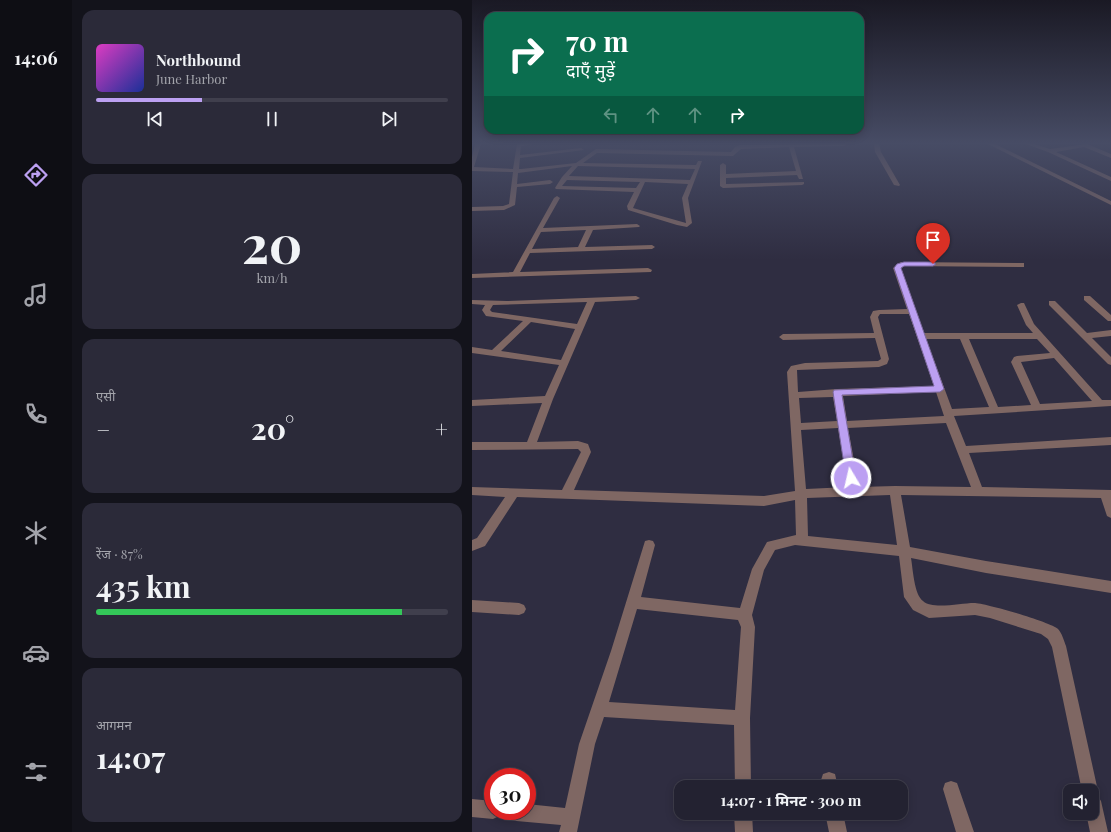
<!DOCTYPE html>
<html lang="hi">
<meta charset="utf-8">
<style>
body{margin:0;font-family:"Playfair Display","Noto Sans Devanagari",serif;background:#2b2a39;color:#f1f3f6;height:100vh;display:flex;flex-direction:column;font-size:15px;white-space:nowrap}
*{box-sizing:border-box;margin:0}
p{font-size:13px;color:#a3a4ab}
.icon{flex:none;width:22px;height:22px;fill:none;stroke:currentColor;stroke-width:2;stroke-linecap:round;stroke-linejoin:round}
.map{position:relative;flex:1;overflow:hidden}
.side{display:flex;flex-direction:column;gap:10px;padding:10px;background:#13131b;width:400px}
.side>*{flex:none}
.hud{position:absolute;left:12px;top:12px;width:380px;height:122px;border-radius:12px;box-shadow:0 2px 10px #0003,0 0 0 1px #403f4d;background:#0b6e4f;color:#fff;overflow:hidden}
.buttons{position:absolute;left:591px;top:784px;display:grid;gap:8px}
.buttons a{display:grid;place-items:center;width:36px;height:36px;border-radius:8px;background:#232231;box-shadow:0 2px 10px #0003,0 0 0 1px #403f4d;font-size:20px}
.speed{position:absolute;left:12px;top:768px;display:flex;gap:8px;font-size:20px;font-weight:700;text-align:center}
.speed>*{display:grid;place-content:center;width:52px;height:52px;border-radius:50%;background:#232231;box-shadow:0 2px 10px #0003,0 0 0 1px #403f4d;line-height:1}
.speed .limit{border:6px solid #d22;background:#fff;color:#111}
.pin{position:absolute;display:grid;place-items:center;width:34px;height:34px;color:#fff;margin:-41px -17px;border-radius:50% 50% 50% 0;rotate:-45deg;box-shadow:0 0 4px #0007}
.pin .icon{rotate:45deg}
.me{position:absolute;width:44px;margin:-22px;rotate:351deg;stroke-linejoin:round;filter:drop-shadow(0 0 3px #0008)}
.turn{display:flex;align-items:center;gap:14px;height:84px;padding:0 16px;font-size:18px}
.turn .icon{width:52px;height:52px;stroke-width:2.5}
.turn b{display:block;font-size:28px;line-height:34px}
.lanes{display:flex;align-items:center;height:38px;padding:0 16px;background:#0003;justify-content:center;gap:20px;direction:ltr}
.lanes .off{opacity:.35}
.big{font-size:30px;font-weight:700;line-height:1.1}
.side .tile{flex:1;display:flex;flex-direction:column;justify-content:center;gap:6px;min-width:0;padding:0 14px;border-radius:12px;background:#2b2a39}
.side .dial{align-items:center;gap:0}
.dial b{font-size:52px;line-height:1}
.song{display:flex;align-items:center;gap:12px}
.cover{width:48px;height:48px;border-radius:6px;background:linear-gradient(135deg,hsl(310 70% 55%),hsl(230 70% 35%))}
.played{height:4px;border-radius:2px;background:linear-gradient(90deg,#bca0f2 30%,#403f4d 30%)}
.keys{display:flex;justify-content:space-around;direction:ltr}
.heat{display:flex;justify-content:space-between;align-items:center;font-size:22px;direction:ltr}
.charge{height:6px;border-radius:3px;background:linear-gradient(90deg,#34c759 87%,#403f4d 0)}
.trip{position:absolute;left:202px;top:780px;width:234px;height:40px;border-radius:12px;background:#232231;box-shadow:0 2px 10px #0003,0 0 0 1px #403f4d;font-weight:700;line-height:40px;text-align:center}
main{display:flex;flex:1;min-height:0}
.dock{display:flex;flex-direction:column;width:72px;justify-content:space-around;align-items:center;background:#0e0e14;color:#a3a4ab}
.dock .icon{width:28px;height:28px}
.dock .on{color:#bca0f2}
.dock b{font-size:18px;color:#f1f3f6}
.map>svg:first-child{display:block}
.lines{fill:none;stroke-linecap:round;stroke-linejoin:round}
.street{fill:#7f6763;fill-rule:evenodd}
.route{fill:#bca0f2;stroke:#7a689d}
</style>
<main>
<nav class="dock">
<b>14:06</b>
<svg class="icon on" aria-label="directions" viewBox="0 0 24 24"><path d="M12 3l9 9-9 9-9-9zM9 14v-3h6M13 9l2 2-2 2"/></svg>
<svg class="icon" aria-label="music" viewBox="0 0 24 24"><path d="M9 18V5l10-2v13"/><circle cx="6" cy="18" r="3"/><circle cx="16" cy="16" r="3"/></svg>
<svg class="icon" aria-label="phone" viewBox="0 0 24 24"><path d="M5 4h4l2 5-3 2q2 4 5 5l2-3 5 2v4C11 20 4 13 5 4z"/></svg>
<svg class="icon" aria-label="climate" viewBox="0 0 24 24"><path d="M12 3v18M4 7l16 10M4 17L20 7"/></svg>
<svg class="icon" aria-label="car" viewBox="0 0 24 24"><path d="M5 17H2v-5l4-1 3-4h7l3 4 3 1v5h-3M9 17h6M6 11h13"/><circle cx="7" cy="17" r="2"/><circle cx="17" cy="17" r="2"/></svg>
<svg class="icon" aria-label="filters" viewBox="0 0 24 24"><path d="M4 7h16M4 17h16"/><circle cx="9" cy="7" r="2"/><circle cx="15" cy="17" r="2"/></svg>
</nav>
<section class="side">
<div class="tile">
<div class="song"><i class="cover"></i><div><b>Northbound</b><p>June Harbor</p></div></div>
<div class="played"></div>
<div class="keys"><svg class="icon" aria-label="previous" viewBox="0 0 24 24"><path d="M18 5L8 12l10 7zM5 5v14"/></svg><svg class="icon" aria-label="pause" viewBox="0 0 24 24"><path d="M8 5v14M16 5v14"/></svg><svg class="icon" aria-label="next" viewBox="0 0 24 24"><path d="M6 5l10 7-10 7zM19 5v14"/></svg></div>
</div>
<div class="tile dial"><b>20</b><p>km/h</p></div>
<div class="tile"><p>एसी</p>
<div class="heat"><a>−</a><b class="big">20°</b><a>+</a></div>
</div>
<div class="tile"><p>रेंज · 87%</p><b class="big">435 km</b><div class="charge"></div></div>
<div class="tile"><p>आगमन</p><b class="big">14:07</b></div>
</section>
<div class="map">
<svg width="639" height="832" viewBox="0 0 639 832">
<rect width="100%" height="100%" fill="#2f2d41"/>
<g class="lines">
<path class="street" d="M3 144H9L2 167 41 169 45 144H62L49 146 48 155 109 148 112 150 48 158 47 169H49L104 163 124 149 259 152 263 147 268 145 375 144 372 146 322 147 331 179H327L325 175 254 178V184L332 182V184L330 185 251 188 248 186V165L251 163 254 165V174L324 171 317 147 269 149 261 156 125 153 111 163 224 165 226 161H230L216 198 220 223 215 227 205 225 156 210 155 206 162 192 84 189 83 188 90 177 100 166 46 173 45 184 78 180 81 182 78 184 45 187 43 205 32 210 0 211V207L31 206 37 204 41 172 0 171V157ZM106 166 223 169 218 180 97 176ZM95 180 168 182 164 188 90 186ZM173 182 216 184 210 198 214 223 161 208Z
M402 144H407L409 152 428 185 427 186 422 185 403 152Z
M516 144H523L639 201V205Z
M554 144H562L578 149 615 144 639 154V158L612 147 584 152 639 177V181L576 152Z
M85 196 88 198 71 228 165 224 168 226 167 227 121 230 113 247 180 245 183 247 180 249 58 253 48 272 176 268 180 270 179 272 0 278V274L41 272 82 198ZM114 230 106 247 60 249 69 232Z
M429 262 552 263V267H549L433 266 429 268 452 333H561L554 325 545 305 549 303H552L562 324 630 400H639V406L482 416 494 446 639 437V445L497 453 510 487 639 490V518L635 516 629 498 429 495 438 547 514 561 639 581V593L514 573 439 558C441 569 442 594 451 601 460 610 489 603 502 603 513 603 579 622 586 629 590 633 592 641 594 646L626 791 625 795 629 801 636 832H618L614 813H620V791H610L580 647 576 639 569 634 518 618 503 615 457 618 441 610 432 597 427 556 323 545 303 550 292 570 280 615 283 627 278 718 279 787H263L262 725 132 717 123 744 105 832H87L89 825 34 820 27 816 21 819 0 817V799L21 801V811H55V804L93 808 107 744 139 651 173 541 177 540 181 541 183 545 169 597 268 608 280 569 295 542 324 535 323 500 292 506 45 497 13 546 0 551V540L5 538 33 497 0 495V487L90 490 109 452 106 449 0 450V442H55L70 403 0 406V400L73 396 87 365 0 353V347L20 350 51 321 14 316 10 310 13 305 0 304V300L35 301 164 296 168 298 164 300 123 302 81 399 65 442 106 441 116 444 119 452 102 490 292 496 323 491 315 372 319 366 333 363 406 361 409 359 403 338 311 340 307 337 311 334 402 333 398 317 401 311 407 310 435 309 421 268ZM115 302 105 324 20 312 18 310 21 305ZM437 314 462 386 365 389 326 392 325 370 407 367 415 364 417 359 406 317 408 314ZM59 322 103 329 89 360 29 351ZM454 339H488L517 407 480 409ZM497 339H565L578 353 545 356 542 357 539 362 559 405 526 407ZM582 358 620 401 568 404 549 362ZM464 392 472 416 375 421 371 396ZM361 397 365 421 329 423 327 398ZM474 423 499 487 423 486 387 487 376 428ZM366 428 376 487 334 489 329 430ZM418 495 425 545 336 536 335 498ZM165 609 266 620 269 627 263 710 137 702Z
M612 296H618L639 315V321H636L612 300Z
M577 301H583L615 333 639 330V336L620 338 639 357V365L636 364 577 305Z
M0 600 47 603 52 605 54 609 52 613 47 615 0 612Z
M357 772 363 774 366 787H350L349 780 351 774Z
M479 781 485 783 502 832H484L471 789 473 783Z
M262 813H280L281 832H263Z
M353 813H371L375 832H357Z"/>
</g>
<linearGradient id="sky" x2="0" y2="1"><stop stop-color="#1a1924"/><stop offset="0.55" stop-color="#474c65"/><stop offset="1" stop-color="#474c65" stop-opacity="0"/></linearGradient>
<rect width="639" height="260" fill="url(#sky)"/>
<path class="route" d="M432 262H461L464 264 461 266H432L429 268 472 389 468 392 370 395 384 478 383 481H376L374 478 361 392 362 390 462 386 422 268 425 264Z"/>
</svg>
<div class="buttons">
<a><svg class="icon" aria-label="sound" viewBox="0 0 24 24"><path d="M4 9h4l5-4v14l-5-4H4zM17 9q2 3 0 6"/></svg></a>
</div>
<div class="speed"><div class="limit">30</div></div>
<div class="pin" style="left:461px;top:264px;background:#d93025"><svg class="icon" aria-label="arrive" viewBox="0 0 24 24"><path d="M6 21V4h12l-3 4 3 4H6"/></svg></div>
<svg class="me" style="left:379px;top:478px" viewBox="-20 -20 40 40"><circle r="17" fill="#bca0f2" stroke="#fff" stroke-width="3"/><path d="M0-11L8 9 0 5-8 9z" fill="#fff"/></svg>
<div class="trip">14:07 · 1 मिनट · 300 m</div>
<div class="hud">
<div class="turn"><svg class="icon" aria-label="right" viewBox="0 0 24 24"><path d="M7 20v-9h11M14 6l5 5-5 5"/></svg><div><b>70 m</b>दाएँ मुड़ें</div></div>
<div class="lanes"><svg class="icon off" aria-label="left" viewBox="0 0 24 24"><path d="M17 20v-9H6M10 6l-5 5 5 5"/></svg><svg class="icon off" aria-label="ahead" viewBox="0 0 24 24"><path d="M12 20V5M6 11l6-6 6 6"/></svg><svg class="icon off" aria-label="ahead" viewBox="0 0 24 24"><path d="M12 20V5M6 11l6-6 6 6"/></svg><svg class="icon" aria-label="right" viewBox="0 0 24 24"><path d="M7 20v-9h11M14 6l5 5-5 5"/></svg></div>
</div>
</div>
</main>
